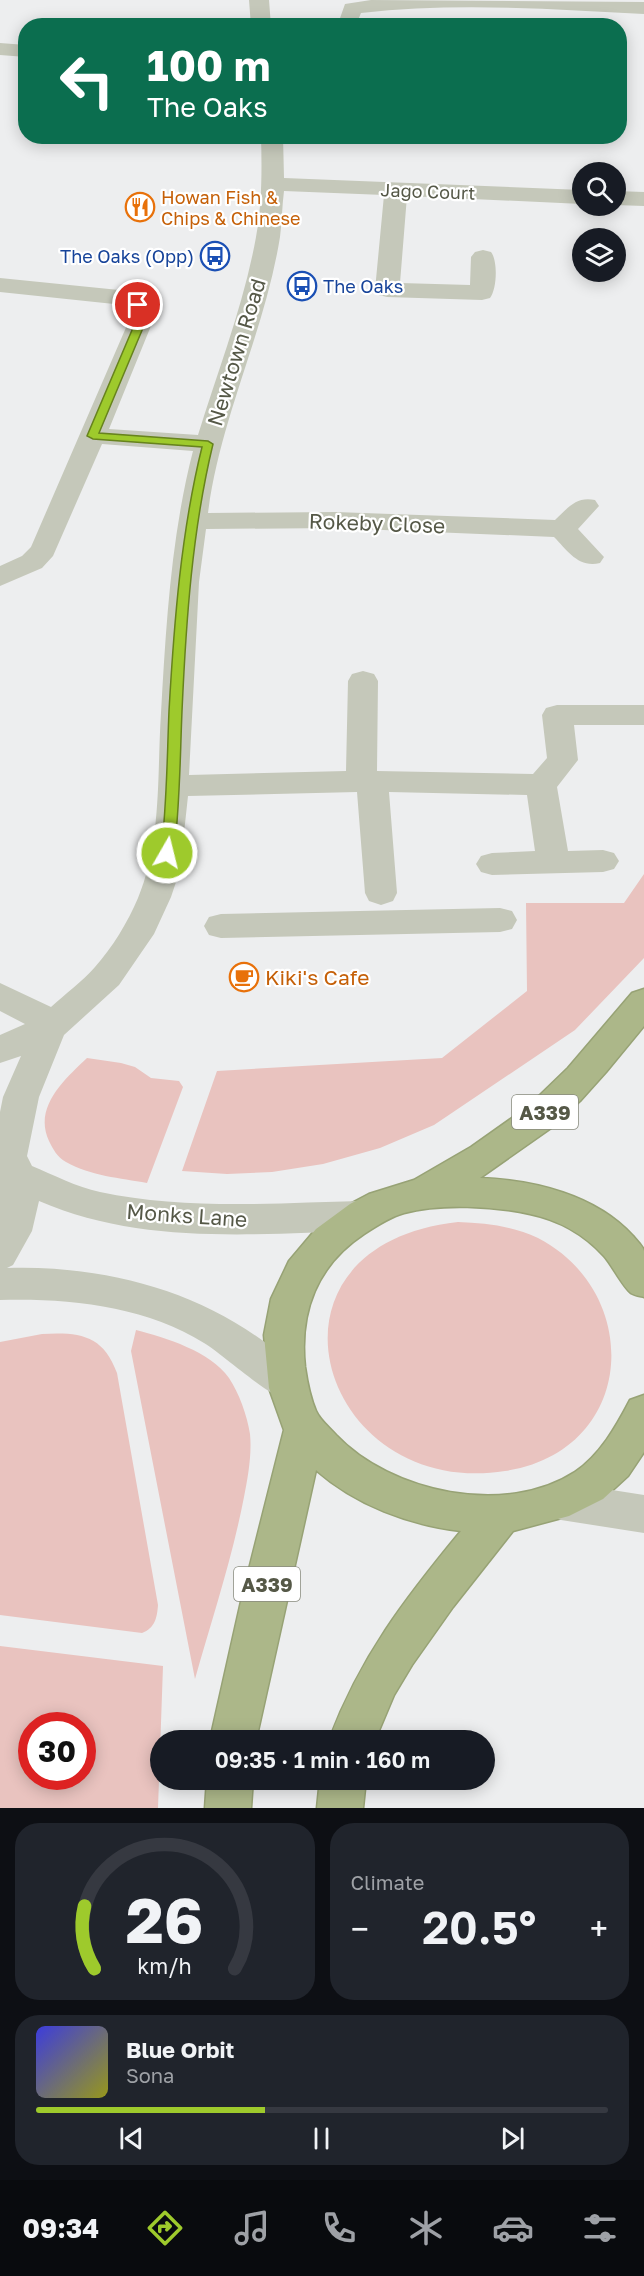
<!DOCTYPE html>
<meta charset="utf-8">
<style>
body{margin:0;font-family:"Golos Text",sans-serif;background:#20242c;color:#f1f3f6;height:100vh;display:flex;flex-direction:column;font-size:22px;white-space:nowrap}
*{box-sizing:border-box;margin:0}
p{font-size:20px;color:#9ea1a6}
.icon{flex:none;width:33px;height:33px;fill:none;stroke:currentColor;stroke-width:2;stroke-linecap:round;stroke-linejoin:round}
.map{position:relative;height:1808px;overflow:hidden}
.sheet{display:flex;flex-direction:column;gap:15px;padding:15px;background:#0d0f14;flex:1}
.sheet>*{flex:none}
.banner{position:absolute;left:18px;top:18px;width:609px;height:126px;border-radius:24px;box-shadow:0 3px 15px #0003;background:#0b6e4f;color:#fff;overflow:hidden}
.buttons{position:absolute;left:572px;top:162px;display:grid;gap:12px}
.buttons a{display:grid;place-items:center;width:54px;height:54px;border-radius:50%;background:#171b24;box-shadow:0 3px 15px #0003;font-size:30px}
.speed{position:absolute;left:18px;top:1712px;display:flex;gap:12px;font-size:30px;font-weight:700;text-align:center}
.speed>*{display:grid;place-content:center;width:78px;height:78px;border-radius:50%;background:#171b24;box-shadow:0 3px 15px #0003;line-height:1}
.speed .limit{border:9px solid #d22;background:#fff;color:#111}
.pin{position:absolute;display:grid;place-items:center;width:51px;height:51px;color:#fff;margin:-26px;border:3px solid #fff;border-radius:50%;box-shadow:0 2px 6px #0007}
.me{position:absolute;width:66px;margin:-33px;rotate:8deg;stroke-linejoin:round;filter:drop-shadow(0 0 4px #0008)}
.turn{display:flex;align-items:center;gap:21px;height:126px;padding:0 30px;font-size:27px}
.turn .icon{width:78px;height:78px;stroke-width:2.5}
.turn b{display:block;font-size:42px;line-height:51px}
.big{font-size:45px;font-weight:600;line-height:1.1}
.sheet .widget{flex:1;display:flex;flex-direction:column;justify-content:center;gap:9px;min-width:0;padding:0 21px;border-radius:24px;background:#20242c}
.sheet .dial{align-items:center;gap:0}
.dial svg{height:156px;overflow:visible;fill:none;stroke:#363941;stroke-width:7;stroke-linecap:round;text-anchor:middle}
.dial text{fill:#f1f3f6;stroke:none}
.song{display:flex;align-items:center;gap:18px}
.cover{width:72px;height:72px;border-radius:9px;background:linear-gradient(135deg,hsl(240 70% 55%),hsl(60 70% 35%))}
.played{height:6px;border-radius:3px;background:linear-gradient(90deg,#9eca2c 40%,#363941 40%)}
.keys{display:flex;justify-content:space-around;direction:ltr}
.heat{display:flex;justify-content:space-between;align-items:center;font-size:33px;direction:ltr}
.sheet .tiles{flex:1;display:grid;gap:15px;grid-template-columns:1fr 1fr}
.widget:last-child{grid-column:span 2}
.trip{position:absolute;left:150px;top:1730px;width:345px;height:60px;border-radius:30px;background:#171b24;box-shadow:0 3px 15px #0003;font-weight:600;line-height:60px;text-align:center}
.tab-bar{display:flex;height:96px;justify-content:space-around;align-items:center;background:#090b0e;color:#9ea1a6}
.tab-bar .icon{width:42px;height:42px}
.tab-bar .selected{color:#9eca2c}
.tab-bar b{font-size:27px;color:#f1f3f6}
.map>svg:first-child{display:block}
.green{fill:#e9c3bf;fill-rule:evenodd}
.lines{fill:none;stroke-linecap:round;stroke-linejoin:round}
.highway-casing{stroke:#97a275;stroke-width:3}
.minor{fill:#c5c8ba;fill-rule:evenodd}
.highway{fill:#acb789;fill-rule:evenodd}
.route{fill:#9eca2c;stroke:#67831d;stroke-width:1.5}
.labels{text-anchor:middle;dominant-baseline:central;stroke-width:4.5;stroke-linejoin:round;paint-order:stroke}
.far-street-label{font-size:18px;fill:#555847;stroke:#fff}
.far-food-label{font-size:18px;fill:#c56008;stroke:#fff;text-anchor:start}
.far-transit-label{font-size:18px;fill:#164399;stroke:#fff;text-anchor:end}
.shield{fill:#fff;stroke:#888a7e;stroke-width:1.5}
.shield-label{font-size:20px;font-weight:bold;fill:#555847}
.street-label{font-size:21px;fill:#555847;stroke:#fff}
.food-label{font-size:21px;fill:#c56008;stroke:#fff;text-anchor:start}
</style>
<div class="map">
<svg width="644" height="1808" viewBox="0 0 644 1808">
<rect width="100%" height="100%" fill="#edeeef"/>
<path class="green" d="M644 874V958L575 1030 434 1125 380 1148 323 1164 272 1172 227 1174 182 1171 217 1071 442 1058 527 991 526 903H624Z
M87 1058 121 1063 135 1067 151 1078 179 1081 183 1087 147 1183C120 1178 91 1176 66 1162 57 1157 53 1149 49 1141 33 1107 65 1079 87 1058Z
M458 1222C486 1223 513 1226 538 1238 644 1293 637 1451 505 1471 319 1500 243 1246 458 1222Z
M136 1330C166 1338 210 1351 229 1378 239 1393 247 1415 250 1434 252 1454 248 1477 244 1497 232 1559 212 1619 195 1679L131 1351Z
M42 1334C80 1332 103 1335 117 1373L158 1605C157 1618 155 1628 142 1633L0 1615V1342Z
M0 1646 163 1666 158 1808H0ZM32 1725H82V1776H32Z"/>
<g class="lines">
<g class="highway-casing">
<path id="highway" d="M644 989V1026L606 1072 580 1101 551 1128 480 1178C534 1180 596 1195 633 1236 636 1240 643 1246 644 1251 644 1264 644 1284 644 1297 640 1296 634 1295 631 1293 623 1287 612 1265 604 1256 585 1235 559 1220 530 1214 494 1206 441 1203 404 1213 390 1217 376 1226 364 1234 317 1265 299 1312 305 1367 307 1381 310 1397 316 1411 320 1420 329 1427 336 1435 391 1493 506 1517 575 1472 600 1455 616 1427 630 1400L644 1395V1452L628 1476 603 1499 569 1516 513 1531 453 1607 412 1665 394 1695 375 1740H329C361 1656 404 1600 461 1531 409 1525 356 1505 316 1470L256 1740H210L242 1597 284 1430 269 1388 264 1335 271 1299 289 1261 316 1229 350 1204 369 1194 414 1180 471 1147 512 1118 540 1095 568 1068 632 993Z
M207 1779H253L251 1808H205Z
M320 1779H366L363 1808H317Z"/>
</g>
<path class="minor" d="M249 0H269L271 26H251Z
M371 0 644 2V14C550 9 455 2 361 13L356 25H342L339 21 345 4Z
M0 43 26 45V57L0 55Z
M261 136H283L284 178 582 190V204L407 196 400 283 470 285 471 257 475 252 483 250 491 252C498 261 497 289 490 298L482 300 387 297 379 295 375 290 384 195 284 191C282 206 282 222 280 237 265 331 220 418 208 513L335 512 555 520C568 508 576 496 595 500L599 506 578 529 604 557 600 563C578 568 568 551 554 537L335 528 206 529 199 582 189 775 346 771 348 681 352 674 363 671 374 674 378 681 377 771 533 774 547 758 542 715 546 708 557 705H644V725H574L578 760 557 787 568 851 603 850 614 853 619 861 614 869 603 872 492 875 481 872 476 864 481 856 492 853 535 851 527 795 389 792 397 893 393 901 381 905 369 901 365 893 357 792 188 796 180 870 171 897 154 934 119 985 64 1035 39 1097 27 1156 32 1166C54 1175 76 1187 100 1192 183 1210 276 1203 361 1201L374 1205 380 1216 374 1227 361 1231C253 1234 140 1245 39 1201L32 1231 13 1265 7 1268C100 1265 197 1289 271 1347 285 1358 298 1366 306 1382L300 1394C296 1396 291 1399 287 1399 273 1400 221 1353 204 1343 145 1306 68 1298 0 1300V1112L3 1097 21 1056 0 1063V1035L25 1024 0 1011V983L51 1007C65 994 82 982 95 967 112 948 128 922 138 898 162 841 157 773 161 713 166 626 171 536 193 451L102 444 53 556 42 568 0 586V566L22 556 31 547 131 316 128 309 114 304 0 292V278L119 290 147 300 155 316 109 429 198 435C218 370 244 304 256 237 262 204 262 170 261 136Z
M615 191 644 192V206L615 205Z
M500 908 512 911 517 920 512 929 500 932 221 938 209 935 204 926 209 917 221 914Z
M561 1482 644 1495V1533L561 1520 546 1514 540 1501 546 1488Z"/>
<use href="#highway" class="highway"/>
</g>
<path class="route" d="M138 302 142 303 148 316 99 433 208 441 213 444C192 531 186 622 182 711 180 759 180 805 174 853L167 857 161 853C167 805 167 758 169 711 174 623 181 532 202 447L93 439 87 436 138 316 133 305Z"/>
<defs>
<g id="restaurant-ring" transform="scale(1.5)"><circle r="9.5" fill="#fff" stroke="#e8710a" stroke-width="1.5"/><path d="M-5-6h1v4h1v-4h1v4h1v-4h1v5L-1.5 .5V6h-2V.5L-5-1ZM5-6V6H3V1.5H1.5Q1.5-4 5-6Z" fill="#e8710a"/></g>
<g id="bus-ring" transform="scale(1.5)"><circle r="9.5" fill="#fff" stroke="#1a4fb4" stroke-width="1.5"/><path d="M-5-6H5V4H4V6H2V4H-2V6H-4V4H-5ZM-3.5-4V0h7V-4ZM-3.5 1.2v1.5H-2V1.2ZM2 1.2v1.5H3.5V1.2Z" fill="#1a4fb4"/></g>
<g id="cafe-ring" transform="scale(1.5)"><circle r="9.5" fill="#fff" stroke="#e8710a" stroke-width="1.5"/><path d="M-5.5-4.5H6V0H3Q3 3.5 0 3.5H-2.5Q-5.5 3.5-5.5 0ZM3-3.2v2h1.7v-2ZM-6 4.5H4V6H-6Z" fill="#e8710a"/></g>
</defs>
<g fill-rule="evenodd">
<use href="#restaurant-ring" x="140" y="207"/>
<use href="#bus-ring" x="215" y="256"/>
<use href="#bus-ring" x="302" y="286"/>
<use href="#cafe-ring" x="244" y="977"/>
</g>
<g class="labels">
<g class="far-street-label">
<text transform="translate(428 191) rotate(2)">Jago Court</text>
</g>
<g class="far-food-label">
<text x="161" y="197">Howan Fish &amp;<tspan x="161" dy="21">Chips &amp; Chinese</tspan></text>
</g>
<g class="far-transit-label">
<text x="194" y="256">The Oaks (Opp)</text>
<text x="323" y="286" text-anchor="start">The Oaks</text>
</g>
<g class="shield">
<rect x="512" y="1095" width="66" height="34" rx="4.5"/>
<rect x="234" y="1567" width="66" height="34" rx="4.5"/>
</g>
<g class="shield-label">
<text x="545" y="1112">A339</text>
<text x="267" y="1584">A339</text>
</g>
<g class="street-label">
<text transform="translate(236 352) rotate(-73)">Newtown Road</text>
<text transform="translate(377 523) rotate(2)">Rokeby Close</text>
<text transform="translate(187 1215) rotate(4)">Monks Lane</text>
</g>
<g class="food-label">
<text x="265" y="977">Kiki's Cafe</text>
</g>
</g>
</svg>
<div class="buttons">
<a><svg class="icon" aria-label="search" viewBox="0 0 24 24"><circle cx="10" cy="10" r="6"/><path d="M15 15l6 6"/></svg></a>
<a><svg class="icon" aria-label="layers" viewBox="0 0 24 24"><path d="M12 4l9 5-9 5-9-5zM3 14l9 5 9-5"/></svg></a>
</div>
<div class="speed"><div class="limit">30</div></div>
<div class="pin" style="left:138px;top:305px;background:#d93025"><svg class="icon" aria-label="arrive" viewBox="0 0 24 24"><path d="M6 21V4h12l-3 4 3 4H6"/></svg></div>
<svg class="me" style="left:167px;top:853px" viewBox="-20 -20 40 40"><circle r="17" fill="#9eca2c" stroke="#fff" stroke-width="3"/><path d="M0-11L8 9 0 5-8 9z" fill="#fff"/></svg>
<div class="trip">09:35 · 1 min · 160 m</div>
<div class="banner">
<div class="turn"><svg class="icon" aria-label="left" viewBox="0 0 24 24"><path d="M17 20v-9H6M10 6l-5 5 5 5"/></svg><div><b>100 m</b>The Oaks</div></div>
</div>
</div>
<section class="sheet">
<div class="tiles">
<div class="widget dial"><svg viewBox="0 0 100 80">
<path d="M14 69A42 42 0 1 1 86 69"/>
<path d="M14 69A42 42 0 0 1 9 37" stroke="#9eca2c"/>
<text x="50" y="56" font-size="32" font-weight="700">26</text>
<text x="50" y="72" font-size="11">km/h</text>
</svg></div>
<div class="widget"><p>Climate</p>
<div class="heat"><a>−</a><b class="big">20.5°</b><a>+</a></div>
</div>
<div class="widget">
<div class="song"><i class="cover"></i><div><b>Blue Orbit</b><p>Sona</p></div></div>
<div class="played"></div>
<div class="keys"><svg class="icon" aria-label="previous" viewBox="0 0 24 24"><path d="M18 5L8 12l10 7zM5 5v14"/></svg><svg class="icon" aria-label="pause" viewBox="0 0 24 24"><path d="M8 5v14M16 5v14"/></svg><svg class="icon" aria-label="next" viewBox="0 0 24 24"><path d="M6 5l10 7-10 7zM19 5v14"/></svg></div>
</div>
</div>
</section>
<nav class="tab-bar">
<b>09:34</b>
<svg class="icon selected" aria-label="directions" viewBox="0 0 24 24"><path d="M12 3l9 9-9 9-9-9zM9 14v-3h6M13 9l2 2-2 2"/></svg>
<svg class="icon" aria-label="music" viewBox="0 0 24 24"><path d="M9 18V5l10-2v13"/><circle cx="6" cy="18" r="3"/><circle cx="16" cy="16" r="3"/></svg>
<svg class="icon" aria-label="phone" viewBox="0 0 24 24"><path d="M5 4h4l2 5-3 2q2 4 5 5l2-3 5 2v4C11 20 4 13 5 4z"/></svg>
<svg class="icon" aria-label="climate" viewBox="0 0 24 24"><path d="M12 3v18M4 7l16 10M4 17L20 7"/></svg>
<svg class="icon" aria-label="car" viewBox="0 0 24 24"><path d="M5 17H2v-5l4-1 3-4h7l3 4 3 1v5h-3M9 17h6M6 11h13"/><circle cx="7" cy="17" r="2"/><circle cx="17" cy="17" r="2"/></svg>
<svg class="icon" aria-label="filters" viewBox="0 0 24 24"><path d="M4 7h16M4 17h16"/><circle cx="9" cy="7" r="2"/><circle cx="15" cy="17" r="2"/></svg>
</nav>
